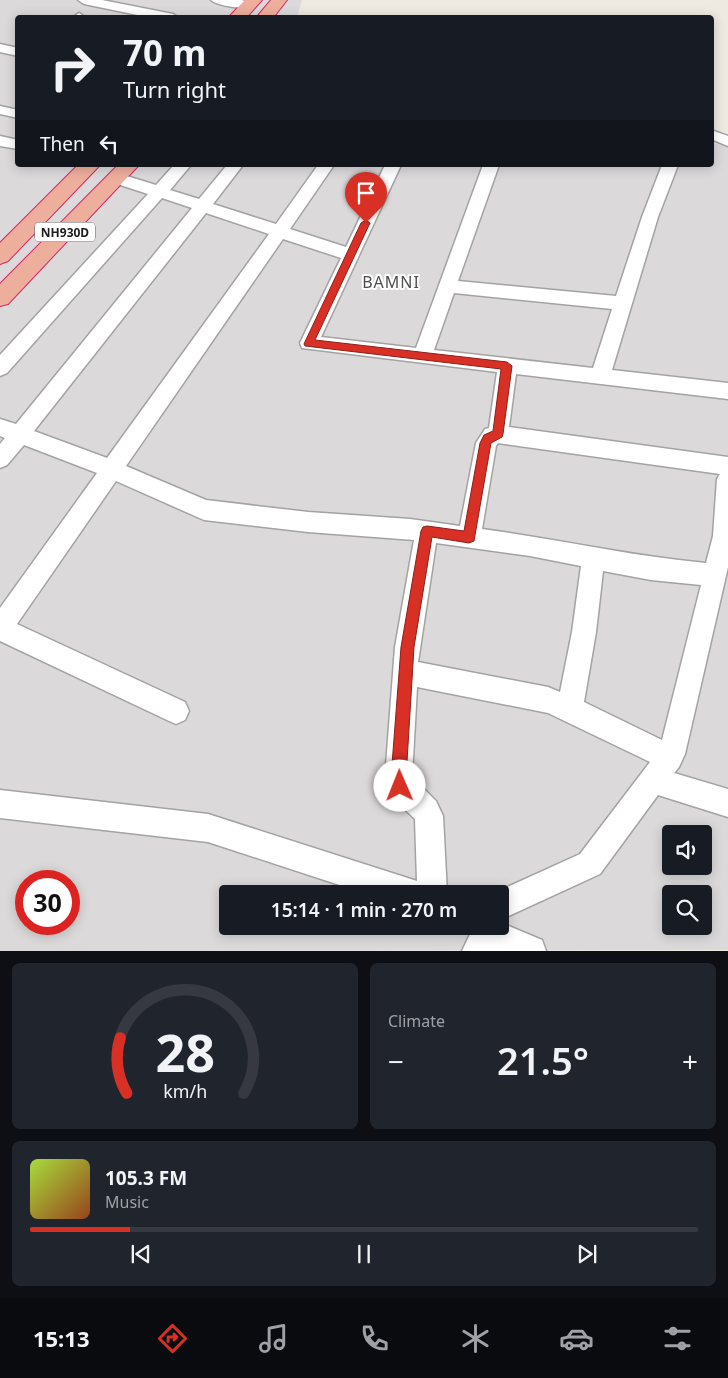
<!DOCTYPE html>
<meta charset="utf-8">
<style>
body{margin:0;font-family:"Noto Sans",sans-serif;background:#20242c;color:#f1f3f6;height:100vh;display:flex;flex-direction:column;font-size:19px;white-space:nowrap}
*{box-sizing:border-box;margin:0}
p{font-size:16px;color:#9ea1a6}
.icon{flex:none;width:28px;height:28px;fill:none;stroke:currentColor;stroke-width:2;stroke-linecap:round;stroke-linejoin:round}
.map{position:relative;height:951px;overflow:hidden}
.sheet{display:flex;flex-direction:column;gap:12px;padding:12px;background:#0d0f14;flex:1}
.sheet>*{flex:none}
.hud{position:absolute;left:15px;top:15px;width:699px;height:152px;border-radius:5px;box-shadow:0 2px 12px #0003;background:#171b24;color:#f1f3f6;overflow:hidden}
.buttons{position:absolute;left:662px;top:825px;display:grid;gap:10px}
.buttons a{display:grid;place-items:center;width:50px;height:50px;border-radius:5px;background:#171b24;box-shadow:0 2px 12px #0003;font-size:25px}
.speed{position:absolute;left:15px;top:870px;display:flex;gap:10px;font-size:25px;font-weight:700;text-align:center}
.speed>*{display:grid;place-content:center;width:65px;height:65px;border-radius:50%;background:#171b24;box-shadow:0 2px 12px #0003;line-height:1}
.speed .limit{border:8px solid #d22;background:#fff;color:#111}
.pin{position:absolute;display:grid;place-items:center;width:42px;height:42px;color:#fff;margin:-51px -21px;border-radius:50% 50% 50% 0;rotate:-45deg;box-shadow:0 0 5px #0007}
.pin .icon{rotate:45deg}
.me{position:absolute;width:55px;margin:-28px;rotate:359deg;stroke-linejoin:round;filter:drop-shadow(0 0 4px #0008)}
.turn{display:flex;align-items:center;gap:18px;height:105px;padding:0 25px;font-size:22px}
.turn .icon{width:65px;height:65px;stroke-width:2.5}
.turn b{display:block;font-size:35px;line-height:42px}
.then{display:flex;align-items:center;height:48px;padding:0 25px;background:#0003;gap:10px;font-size:19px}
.big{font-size:38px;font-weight:600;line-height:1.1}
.sheet .tile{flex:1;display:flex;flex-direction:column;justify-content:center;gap:8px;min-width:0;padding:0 18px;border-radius:8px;background:#20242c}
.sheet .dial{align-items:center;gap:0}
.dial svg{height:130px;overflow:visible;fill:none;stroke:#363941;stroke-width:7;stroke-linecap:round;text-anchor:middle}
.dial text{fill:#f1f3f6;stroke:none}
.song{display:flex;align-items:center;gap:15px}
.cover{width:60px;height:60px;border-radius:8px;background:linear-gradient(135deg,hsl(80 70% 55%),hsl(20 70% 35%))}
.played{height:5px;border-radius:2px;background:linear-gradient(90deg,#d93025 15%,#363941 15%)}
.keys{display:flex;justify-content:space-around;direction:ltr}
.heat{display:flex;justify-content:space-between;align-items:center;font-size:28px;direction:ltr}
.sheet .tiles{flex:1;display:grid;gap:12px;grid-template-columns:1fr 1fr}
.tile:last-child{grid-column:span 2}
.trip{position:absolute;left:219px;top:885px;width:290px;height:50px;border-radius:5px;background:#171b24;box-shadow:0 2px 12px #0003;font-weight:600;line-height:50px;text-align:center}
.tabs{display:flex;height:80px;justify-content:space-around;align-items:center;background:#090b0e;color:#9ea1a6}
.tabs .icon{width:35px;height:35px}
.tabs .on{color:#d93025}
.tabs b{font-size:22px;color:#f1f3f6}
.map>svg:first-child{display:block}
.residential{fill:#dbd9d9;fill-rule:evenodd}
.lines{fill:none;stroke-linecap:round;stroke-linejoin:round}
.minor-casing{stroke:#a3a3a3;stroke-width:3}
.trunk-casing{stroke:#d32864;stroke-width:2}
.minor{fill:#fff;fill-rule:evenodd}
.trunk{fill:#eeae9c;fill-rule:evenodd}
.route{fill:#d93025;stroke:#8d1f18}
.labels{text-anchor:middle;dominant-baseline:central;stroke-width:4;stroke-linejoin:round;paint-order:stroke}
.shield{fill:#fff;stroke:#606060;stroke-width:1}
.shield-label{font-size:12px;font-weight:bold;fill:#1c1c1c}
.quarter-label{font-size:16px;letter-spacing:1px;fill:#4f4f4f;stroke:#fff}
</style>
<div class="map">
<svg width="728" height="951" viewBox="0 0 728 951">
<rect width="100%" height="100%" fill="#eeeae2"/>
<path class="residential" d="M0 0H302L297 17 18 18V165H711V143L728 146V950L0 951ZM671 834H704V866H671ZM26 881H69V924H26ZM228 894H500V926H228ZM671 894H704V926H671Z"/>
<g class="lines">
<g class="minor-casing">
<path id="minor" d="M78 0H102L173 14 179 18H152L84 4Z
M211 0H241L253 2 255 5C249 11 217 6 211 0Z
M79 13 85 17 72 18Z
M0 44 18 48V56L0 52Z
M0 106 18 110V118L0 114Z
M711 130 728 136V146L711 139Z
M0 136 18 140V149L0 146Z
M174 165H191L170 190 199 199 227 165H243L213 204 276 224 318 165H334L290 229 346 247 385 165H401L321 337 416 348 483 165H499L458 281 616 296 642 217 662 165H678L658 217 612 370 728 383V399L516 374 509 427 728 457V567L685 754 679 767 674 773 728 789V817L658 795 600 874 502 919 504 924 542 940 546 951H462L474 926H500V894H492L580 854 650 762 548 713 417 687 412 777 436 801 443 816 447 894H367L208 842 0 818V790L208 814 417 881 415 819 394 799 385 778 395 647 414 540 308 532 204 520 116 481 17 624 185 702 189 711 185 720 176 724 167 720 0 641V608L97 473 24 445 7 465 0 468V444L5 438 0 436V419L16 424 192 208 162 198 7 373 0 376V355L148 194 111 182 109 178 111 174 117 173 156 185ZM206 213 269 234 107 458 34 431ZM283 239 341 258 300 343 302 348 497 372 489 428 485 429 476 443 460 526 410 519 308 512 206 500 126 466ZM454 293 612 309 593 368 434 350ZM498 443 720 474 717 479 713 536 706 563C630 556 557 539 482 529L496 446ZM436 543 530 556 581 566 572 632 560 692 548 687 418 662ZM603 571 651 580 701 585 662 740 584 702 596 632Z"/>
</g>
<g class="trunk-casing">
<path id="trunk" d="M245 0H262L246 18H228Z
M271 0H287L273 18H256Z
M78 165H100L8 261 0 264V243Z
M118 165H139L8 304 0 306V284Z"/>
</g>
<use href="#minor" class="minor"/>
<use href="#trunk" class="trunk"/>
</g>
<path class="route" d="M366 220 370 223 315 340 507 362 512 366 503 434 502 437 491 443 474 541 469 543 432 537 414 647 406 778 407 786 405 791 400 794 395 791 391 778 401 647 421 531 423 527 427 526 464 531 480 443 484 435 493 431 501 369 305 346 304 344 361 223Z"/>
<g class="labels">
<rect class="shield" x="35" y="222.5" width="60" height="19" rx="4"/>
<g class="shield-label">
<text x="65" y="232">NH930D</text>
</g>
<g class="quarter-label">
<text x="391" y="282">BAMNI</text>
</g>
</g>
</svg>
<div class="buttons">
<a><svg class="icon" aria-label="sound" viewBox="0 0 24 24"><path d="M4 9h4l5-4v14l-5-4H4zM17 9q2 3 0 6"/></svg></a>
<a><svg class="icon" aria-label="search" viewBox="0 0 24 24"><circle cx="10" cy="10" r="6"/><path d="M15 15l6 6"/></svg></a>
</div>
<div class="speed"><div class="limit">30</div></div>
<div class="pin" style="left:366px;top:223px;background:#d93025"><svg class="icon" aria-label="arrive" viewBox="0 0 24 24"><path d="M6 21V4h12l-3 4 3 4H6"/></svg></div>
<svg class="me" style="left:400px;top:786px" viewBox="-20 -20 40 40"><circle r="19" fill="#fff"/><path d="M0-13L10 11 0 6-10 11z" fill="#d93025"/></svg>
<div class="trip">15:14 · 1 min · 270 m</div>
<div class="hud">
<div class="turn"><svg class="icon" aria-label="right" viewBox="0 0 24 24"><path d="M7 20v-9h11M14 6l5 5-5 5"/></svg><div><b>70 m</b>Turn right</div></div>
<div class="then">Then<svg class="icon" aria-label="left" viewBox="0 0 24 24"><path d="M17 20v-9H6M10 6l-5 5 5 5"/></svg></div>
</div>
</div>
<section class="sheet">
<div class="tiles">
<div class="tile dial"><svg viewBox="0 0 100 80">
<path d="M14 69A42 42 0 1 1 86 69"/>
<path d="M14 69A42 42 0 0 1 10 35" stroke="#d93025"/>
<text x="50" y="56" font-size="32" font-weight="700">28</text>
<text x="50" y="72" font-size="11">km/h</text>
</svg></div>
<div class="tile"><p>Climate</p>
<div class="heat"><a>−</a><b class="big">21.5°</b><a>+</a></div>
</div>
<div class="tile">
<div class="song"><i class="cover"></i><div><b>105.3 FM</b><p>Music</p></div></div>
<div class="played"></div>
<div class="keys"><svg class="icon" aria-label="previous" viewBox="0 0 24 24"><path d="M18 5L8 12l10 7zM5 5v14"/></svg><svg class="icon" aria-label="pause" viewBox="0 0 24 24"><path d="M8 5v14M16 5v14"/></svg><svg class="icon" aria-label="next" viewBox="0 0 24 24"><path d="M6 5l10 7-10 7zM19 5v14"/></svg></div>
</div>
</div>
</section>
<nav class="tabs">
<b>15:13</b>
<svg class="icon on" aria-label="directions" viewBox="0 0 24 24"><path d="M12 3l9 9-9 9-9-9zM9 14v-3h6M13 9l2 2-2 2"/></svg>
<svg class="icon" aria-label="music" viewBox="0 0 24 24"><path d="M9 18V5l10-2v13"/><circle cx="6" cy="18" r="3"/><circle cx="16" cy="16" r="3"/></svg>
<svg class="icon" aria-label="phone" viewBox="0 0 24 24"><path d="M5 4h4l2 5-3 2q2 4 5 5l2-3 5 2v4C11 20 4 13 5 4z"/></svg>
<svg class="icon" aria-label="climate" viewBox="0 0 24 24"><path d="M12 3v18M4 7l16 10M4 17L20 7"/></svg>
<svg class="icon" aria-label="car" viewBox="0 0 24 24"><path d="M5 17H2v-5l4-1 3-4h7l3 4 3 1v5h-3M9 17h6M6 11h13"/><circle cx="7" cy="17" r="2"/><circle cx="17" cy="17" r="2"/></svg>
<svg class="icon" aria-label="filters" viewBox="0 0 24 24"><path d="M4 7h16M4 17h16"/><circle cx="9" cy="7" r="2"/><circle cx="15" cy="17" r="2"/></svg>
</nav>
